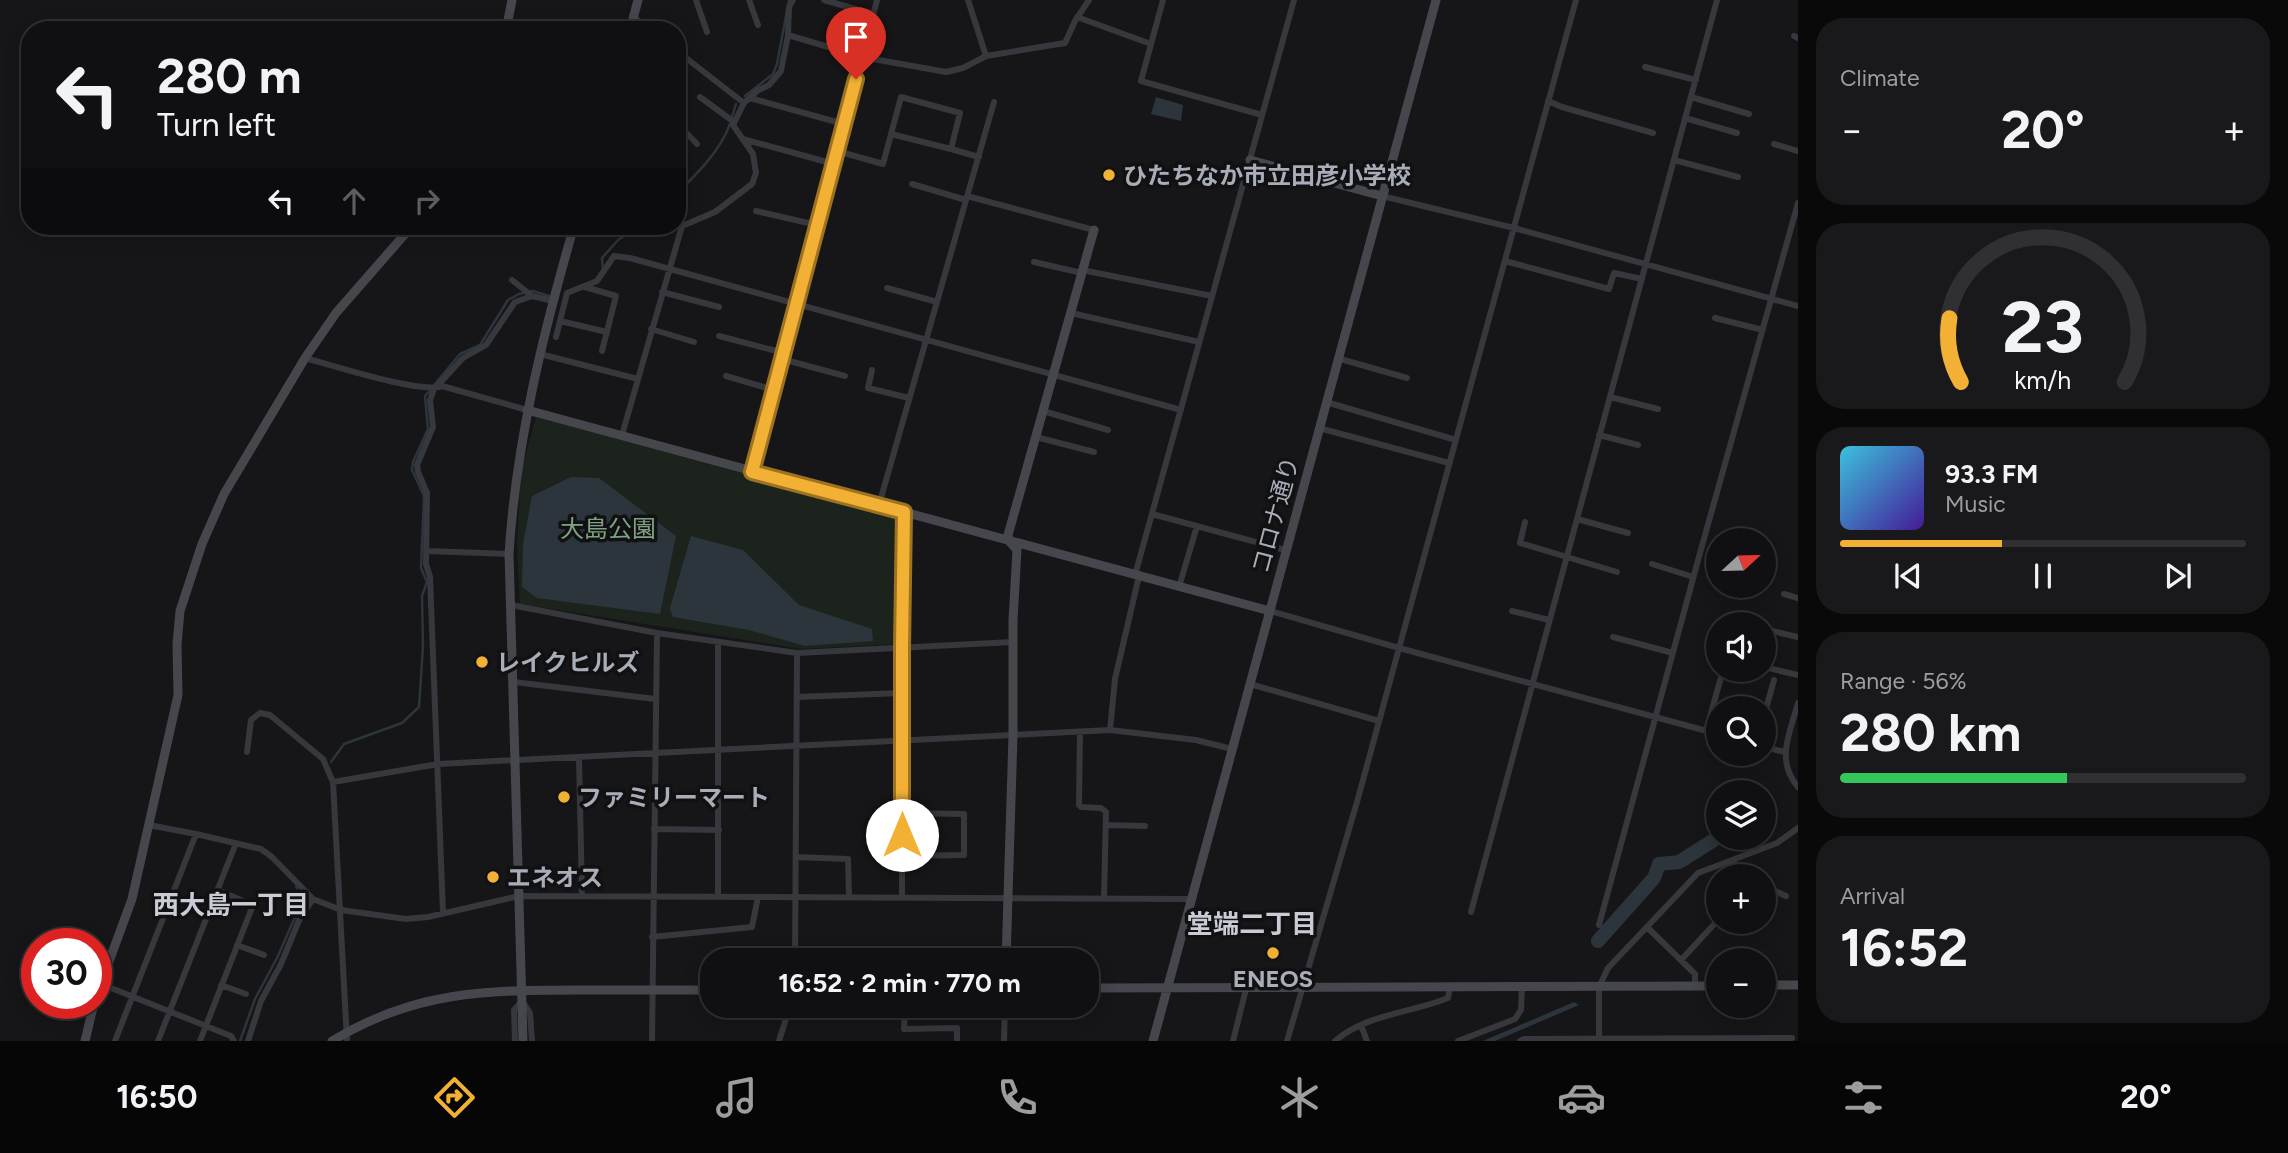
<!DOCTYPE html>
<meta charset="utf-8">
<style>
body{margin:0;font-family:Figtree,"Noto Sans JP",sans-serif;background:#19191b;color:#f1f3f6;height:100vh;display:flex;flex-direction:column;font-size:26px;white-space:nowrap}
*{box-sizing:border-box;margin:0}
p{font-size:23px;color:#9c9d9f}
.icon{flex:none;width:38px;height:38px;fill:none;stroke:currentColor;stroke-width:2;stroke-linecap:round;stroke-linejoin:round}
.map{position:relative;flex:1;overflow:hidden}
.drawer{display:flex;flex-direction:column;gap:18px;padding:18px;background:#09090a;width:490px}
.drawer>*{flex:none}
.banner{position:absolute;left:21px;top:21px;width:665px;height:214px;border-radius:28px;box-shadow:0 4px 18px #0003,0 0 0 2px #303032;background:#101012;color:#f1f3f6;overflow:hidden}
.needle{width:46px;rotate:68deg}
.fabs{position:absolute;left:1706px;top:528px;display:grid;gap:14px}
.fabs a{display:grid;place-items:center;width:70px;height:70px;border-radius:50%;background:#101012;box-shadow:0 4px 18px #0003,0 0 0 2px #303032;font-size:35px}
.speed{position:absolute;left:21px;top:928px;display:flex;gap:14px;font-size:35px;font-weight:700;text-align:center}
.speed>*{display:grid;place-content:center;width:91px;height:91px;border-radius:50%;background:#101012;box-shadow:0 4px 18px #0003,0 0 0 2px #303032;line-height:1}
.speed .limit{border:10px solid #d22;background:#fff;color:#111}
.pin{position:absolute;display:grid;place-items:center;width:60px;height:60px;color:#fff;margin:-72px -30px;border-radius:50% 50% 50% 0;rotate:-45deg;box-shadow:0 0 7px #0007}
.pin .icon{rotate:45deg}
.me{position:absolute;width:77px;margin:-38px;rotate:0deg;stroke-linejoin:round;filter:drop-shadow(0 0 5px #0008)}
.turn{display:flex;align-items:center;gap:24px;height:147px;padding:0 21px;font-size:32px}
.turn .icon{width:91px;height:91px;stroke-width:2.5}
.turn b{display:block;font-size:49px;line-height:60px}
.lanes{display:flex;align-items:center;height:66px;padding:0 21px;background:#0003;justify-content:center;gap:35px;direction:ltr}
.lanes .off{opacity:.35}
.big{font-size:52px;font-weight:700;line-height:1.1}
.drawer .card{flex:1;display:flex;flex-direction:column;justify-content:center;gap:10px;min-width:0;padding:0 24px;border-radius:28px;background:#19191b}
.drawer .dial{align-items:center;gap:0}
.dial svg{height:182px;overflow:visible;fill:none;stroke:#303032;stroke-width:7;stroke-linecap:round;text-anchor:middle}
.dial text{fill:#f1f3f6;stroke:none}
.song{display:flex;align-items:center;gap:21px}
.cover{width:84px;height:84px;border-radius:10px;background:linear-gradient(135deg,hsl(190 70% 55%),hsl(260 70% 35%))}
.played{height:7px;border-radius:4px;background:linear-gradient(90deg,#f2b134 40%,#303032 40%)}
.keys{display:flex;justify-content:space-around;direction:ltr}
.heat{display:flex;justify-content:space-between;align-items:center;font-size:38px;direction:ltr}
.charge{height:10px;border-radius:5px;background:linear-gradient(90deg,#34c759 56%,#303032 0)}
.trip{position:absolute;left:700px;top:948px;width:399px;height:70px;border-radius:28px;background:#101012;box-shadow:0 4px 18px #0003,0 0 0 2px #303032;font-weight:700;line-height:70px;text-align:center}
.tab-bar{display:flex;height:112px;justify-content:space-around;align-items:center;background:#060607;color:#9c9d9f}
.tab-bar .icon{width:49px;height:49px}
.tab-bar .on{color:#f2b134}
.tab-bar b{font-size:32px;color:#f1f3f6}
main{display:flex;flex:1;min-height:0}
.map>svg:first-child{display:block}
.green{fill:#1c231d}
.water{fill:#2c353c}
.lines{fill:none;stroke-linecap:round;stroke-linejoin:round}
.stream{stroke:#2c353c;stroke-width:2.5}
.river{stroke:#2c353c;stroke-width:14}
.street{stroke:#37383d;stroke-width:6}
.secondary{stroke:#45474d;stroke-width:9}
.route-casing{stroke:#9d7322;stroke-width:18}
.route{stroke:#f2b134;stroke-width:12}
.poi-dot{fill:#f2b134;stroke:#111113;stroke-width:2.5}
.labels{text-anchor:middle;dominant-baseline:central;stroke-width:7;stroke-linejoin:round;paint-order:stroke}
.poi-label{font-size:24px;font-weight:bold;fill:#a8adb8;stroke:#111113;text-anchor:start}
.street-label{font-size:24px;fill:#a8adb8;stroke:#111113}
.park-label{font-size:24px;fill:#7fa381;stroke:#111113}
.neighbourhood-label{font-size:26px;font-weight:bold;fill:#c9ccd4;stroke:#111113}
</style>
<main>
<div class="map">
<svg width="1798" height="1041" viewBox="0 0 1798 1041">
<rect width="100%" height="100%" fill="#161618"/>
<path class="green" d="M536 417 900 516 898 644 801 649 520 604 517 545 521 472Z"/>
<path class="water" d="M1156 97 1183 105 1181 121 1151 114Z
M571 477 599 478 676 536 660 614 537 598 522 587 523 544 532 496Z
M691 536 743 550 799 605 872 629 873 641 805 646 749 630 673 617 670 608Z
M1574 1002 1579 1005 1495 1041H1483Z"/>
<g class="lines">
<path class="stream" d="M745 96 773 74 777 64 789 0
M732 117 736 104
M677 193C698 173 720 151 730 124
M603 271 602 258 618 240 640 226
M331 762 344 744 402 723 419 707 423 646 422 596 427 582 421 568 424 496 412 470 413 462 428 429 425 396 460 354 480 345 508 300 519 294 533 291 552 297
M240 1041 255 999 277 958 300 906 296 884"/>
<path class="river" d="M1598 941 1654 878 1659 864 1679 862 1714 840"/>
<path class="street" d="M696 0 707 32
M749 0 758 25
M824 0 873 14
M968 0 986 56
M1163 0 1141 81 1262 115
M634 17 650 30
M1077 17 1151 44
M788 35 862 57 946 72 963 68 986 56 1065 43 1075 21 1089 0
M1794 36 1798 38
M677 51 744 103
M862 57 877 0
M1645 67 1696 80
M700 97 734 122
M1691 97 1749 114
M750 98 844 124
M1548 101 1562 107 1653 133
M1685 118 1737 133
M677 123 697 144
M891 134 951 149
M743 139 834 164
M1774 144 1798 151
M837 151 883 164 901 97 960 113 951 149 979 157
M677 155 684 163
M1674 160 1738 177
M912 184 966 200
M967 196 1094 230
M1382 196 1514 228 1798 306
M756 211 817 225
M1505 261 1609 289 1614 273 1642 279
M1034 262 1082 273
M1082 270 1212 296
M512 280 532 296
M585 287 616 296 602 351
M887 288 937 302
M662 292 719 307
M1071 313 1199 342
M1715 318 1763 330
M560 321 607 332
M651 329 694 342
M719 336 784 353
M556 337 567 293 597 281 614 256 630 258 1181 410
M540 354 638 379
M305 358C332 365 420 394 442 386L527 410
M1337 358 1407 378
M782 359 845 376
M872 370 868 388 909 398
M726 376 774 390
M440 387 439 384 463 358 486 345 515 302 532 296 553 301
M434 389 430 400 433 427 417 465 418 472 427 493 426 564 430 577 443 913
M1610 397 1658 409
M1326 402 1456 440
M1043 411 1108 430
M1319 428 1449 463
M622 435 682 226 715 212 752 184 756 173 753 154 733 125 744 103 757 91 769 85 781 71 788 35 789 7 793 0
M1599 435 1638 445
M1036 437 1094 452
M879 505 994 102
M1152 514 1285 550
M1577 519 1628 533
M1525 522 1520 543 1617 572
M427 551 509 554
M1652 564 1693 577
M1135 575 1294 0
M1179 587 1197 526
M1784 594 1798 598
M511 605 657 633 797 653 1013 642
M1270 611 1399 648 1718 734
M1512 611 1549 620
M1735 625 1736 622 1747 625
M1764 629 1798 637
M1613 637 1673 653
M718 642V896
M1764 667 1798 675
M514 682 655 699
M1250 684 1379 721
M797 697 902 693
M1798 703C1790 733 1775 760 1798 787
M1764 716 1774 680
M1110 730 1115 679 1139 576
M1706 731 1723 670
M1080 732 1079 805 1081 807 1101 808 1106 812 1104 899
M1764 747 1785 752
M247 752 251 720 260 713 270 715 323 759 333 782 347 1041
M579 757 582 896
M333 782 438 764 1110 730 1196 740 1232 749
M902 813 964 814V855L903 856
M149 825 196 834 261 849 272 857 313 899 341 910 406 919 428 917 519 896 1191 899
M1106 825 1145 826
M654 829 719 830
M796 857 848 859 849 897
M1731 861 1752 877
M1764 886 1786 896
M902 897V648L904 512
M1471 912 1717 0
M1599 925 1700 553 1798 203
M1647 927 1695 974V986
M652 937 752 927 758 897
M237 945 264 955
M1682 959 1718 920
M795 961 797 653
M101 984 231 1036 234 1041
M221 985 246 994
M905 1006 904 1029 957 1028V1041
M1361 1025 1367 1041
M115 1041 196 834
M158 1041 236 843
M200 1041 253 905 217 890
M248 1041 261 1001 281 964 300 918 313 899
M515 1041 514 1010 522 1001 530 1013 532 1041
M652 1041 657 633
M779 1041 790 1006
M1004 1041 1005 1006
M1233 1041 1246 989
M1287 1041 1357 802 1576 0
M1335 1041C1366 1014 1411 1013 1448 998L1450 987
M1458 1041 1515 1019 1521 1010 1522 987
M1520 1041 1524 1039 1792 1038
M1599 1041V987L1608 968 1698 873 1777 843 1798 828"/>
<path class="secondary" d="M506 30 512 0
M630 30 638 0
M1250 160 1382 196
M527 410 1270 611
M752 472 862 57
M1006 961 1013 736V620L1017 550 1010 542 1008 535 1094 230
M1764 985H1798
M1087 988 1718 986
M96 997 132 899 178 695 177 644 180 611 202 544 224 494 305 358 336 313 412 226
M85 1041 94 1003
M332 1041C414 991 486 990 579 990 623 990 668 990 712 990
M523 1041 509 554C516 442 543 334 574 226
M1153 1041 1436 0"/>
</g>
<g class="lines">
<g class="route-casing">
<path id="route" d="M856 79 752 472 904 512 902 648V835"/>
</g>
<use href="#route" class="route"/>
</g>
<g class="poi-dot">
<circle cx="1109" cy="175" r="7"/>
<circle cx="482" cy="662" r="7"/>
<circle cx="564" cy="797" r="7"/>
<circle cx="493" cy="877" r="7"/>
<circle cx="1273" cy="953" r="7"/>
</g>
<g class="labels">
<g class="poi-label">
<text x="1123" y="175">ひたちなか市立田彦小学校</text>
<text x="496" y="662">レイクヒルズ</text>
<text x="578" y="797">ファミリーマート</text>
<text x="507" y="877">エネオス</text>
<text x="1273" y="978" text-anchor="middle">ENEOS</text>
</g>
<g class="street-label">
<text transform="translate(1275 515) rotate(-75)">コロナ通り</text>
</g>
<g class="park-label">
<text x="608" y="528">大島公園</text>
</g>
<g class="neighbourhood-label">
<text x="231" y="905">西大島一丁目</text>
<text x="1252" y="924">堂端二丁目</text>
</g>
</g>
</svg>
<div class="fabs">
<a><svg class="needle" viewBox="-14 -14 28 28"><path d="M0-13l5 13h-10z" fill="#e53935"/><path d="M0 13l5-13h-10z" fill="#9c9d9f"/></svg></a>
<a><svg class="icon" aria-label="sound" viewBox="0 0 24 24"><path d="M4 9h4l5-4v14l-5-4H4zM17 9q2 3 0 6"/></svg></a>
<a><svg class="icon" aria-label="search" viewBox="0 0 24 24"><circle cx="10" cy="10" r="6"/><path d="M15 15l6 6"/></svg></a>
<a><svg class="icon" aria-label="layers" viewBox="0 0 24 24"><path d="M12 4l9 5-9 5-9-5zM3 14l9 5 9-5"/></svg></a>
<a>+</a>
<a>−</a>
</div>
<div class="speed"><div class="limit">30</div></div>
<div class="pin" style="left:856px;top:79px;background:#d93025"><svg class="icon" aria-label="arrive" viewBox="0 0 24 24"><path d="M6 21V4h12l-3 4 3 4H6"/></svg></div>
<svg class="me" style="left:902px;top:835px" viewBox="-20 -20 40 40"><circle r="19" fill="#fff"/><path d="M0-13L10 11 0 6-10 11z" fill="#f2b134"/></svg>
<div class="trip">16:52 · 2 min · 770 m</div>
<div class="banner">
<div class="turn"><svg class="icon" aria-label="left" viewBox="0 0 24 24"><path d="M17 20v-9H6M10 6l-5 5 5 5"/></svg><div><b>280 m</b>Turn left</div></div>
<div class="lanes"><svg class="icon" aria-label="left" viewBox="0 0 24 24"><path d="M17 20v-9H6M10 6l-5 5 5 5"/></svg><svg class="icon off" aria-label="ahead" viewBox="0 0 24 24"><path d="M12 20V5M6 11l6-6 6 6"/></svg><svg class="icon off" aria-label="right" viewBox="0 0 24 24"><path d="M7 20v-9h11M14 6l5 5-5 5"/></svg></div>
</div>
</div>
<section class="drawer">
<div class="card"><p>Climate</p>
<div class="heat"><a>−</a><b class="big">20°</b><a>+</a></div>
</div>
<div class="card dial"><svg viewBox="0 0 100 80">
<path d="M14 69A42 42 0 1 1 86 69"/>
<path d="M14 69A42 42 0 0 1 9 41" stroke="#f2b134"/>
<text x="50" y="56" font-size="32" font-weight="700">23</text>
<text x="50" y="72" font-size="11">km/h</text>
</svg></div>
<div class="card">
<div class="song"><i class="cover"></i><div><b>93.3 FM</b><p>Music</p></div></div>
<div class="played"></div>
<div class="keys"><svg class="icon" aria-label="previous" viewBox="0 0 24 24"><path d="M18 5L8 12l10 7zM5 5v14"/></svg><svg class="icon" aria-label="pause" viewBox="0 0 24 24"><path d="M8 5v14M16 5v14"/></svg><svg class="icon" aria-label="next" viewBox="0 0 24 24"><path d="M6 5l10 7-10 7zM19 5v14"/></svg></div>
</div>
<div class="card"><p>Range · 56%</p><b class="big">280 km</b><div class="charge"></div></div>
<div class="card"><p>Arrival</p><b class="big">16:52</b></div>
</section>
</main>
<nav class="tab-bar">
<b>16:50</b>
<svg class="icon on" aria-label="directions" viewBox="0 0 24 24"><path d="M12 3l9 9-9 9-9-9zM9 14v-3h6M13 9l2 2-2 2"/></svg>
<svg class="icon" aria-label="music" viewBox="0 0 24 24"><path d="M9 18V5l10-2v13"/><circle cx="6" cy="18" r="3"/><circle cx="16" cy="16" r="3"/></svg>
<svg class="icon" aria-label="phone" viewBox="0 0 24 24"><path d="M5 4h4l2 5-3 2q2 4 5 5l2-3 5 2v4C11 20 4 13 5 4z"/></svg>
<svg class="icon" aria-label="climate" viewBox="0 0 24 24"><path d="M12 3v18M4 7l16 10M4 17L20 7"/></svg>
<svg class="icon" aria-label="car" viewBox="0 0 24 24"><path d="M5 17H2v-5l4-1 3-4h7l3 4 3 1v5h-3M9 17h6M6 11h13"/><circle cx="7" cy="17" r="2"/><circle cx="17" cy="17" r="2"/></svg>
<svg class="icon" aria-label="filters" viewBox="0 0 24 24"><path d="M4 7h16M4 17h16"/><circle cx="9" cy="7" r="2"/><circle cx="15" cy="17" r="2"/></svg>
<b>20°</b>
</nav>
